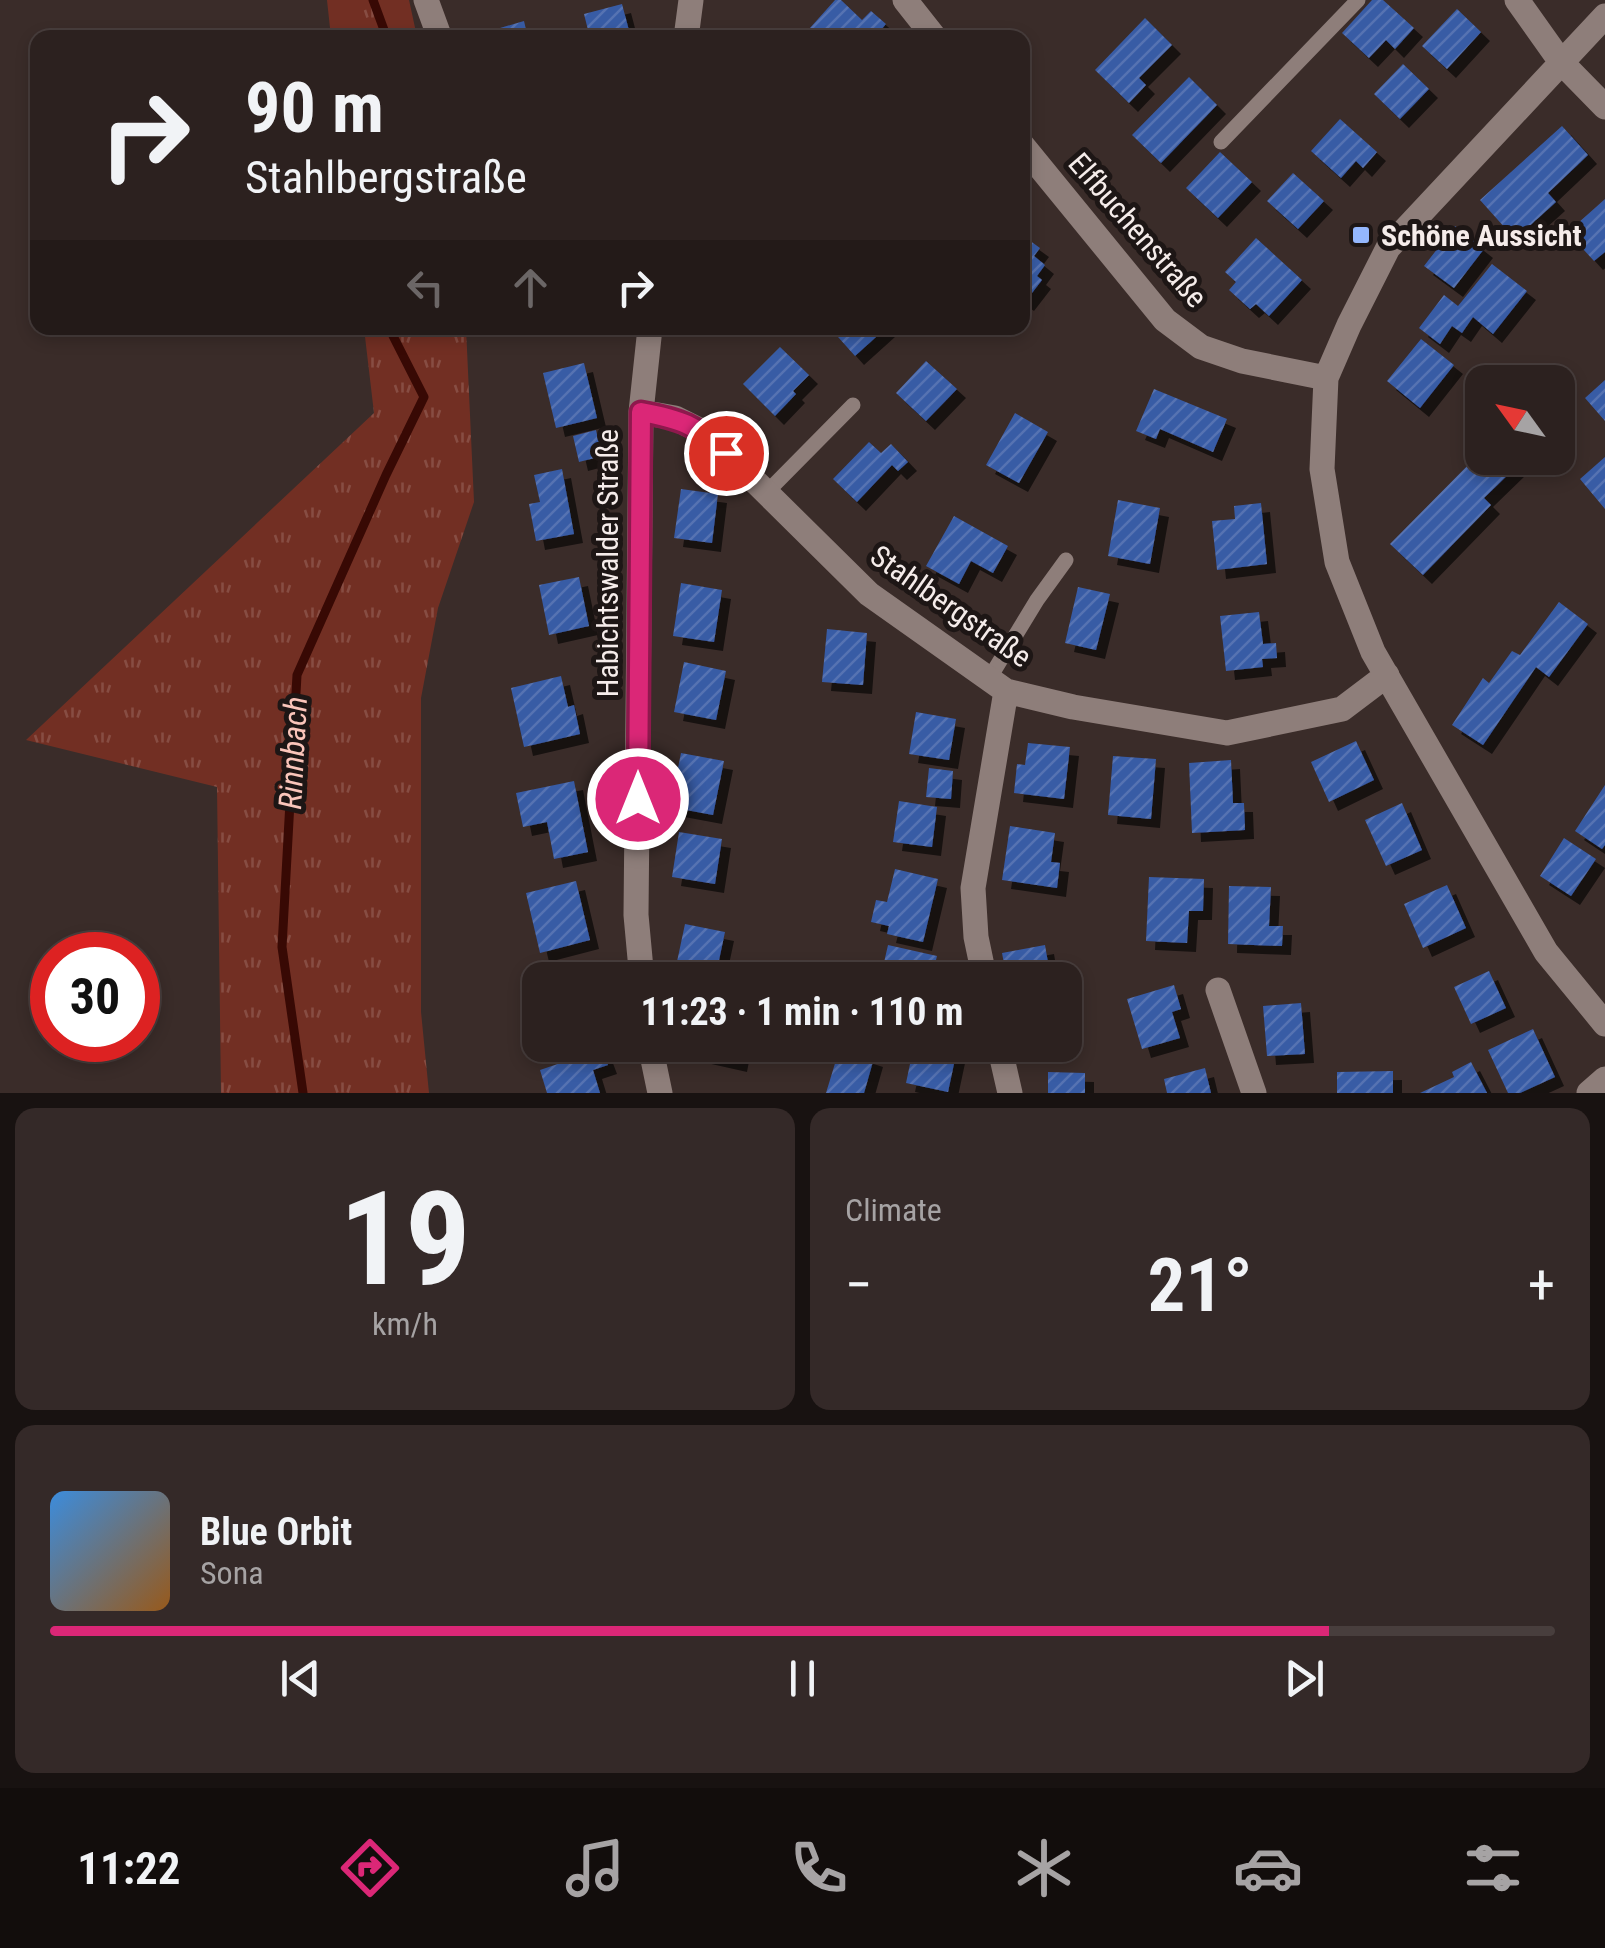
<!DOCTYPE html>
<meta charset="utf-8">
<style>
body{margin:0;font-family:"Roboto Condensed",sans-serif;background:#342928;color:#f1f3f6;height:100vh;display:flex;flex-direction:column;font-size:38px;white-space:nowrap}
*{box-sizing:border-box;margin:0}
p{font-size:32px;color:#a6a3a4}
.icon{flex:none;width:55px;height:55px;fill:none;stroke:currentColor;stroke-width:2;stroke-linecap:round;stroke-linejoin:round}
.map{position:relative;height:1093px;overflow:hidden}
.sheet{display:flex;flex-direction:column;gap:15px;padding:15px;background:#181211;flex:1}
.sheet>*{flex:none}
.banner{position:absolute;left:30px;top:30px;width:1000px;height:305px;border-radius:20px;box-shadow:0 5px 15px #0003,0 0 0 2px #483e3d;background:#2c211f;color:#f1f3f6;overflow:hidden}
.needle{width:65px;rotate:303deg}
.controls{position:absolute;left:1465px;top:365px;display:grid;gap:20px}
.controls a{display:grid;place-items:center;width:110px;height:110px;border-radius:20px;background:#2c211f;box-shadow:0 5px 15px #0003,0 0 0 2px #483e3d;font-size:50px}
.speed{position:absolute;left:30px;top:932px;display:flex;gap:20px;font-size:50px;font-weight:700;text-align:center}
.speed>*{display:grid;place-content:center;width:130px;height:130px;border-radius:50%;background:#2c211f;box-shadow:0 5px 15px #0003,0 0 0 2px #483e3d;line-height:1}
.speed .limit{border:15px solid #d22;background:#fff;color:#111}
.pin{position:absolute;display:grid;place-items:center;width:85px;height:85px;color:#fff;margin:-42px;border:5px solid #fff;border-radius:50%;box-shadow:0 2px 10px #0007}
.me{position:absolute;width:110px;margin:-55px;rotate:0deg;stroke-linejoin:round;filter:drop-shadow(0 0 8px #0008)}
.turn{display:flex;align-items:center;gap:35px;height:210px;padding:0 50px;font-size:45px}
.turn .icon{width:130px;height:130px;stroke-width:2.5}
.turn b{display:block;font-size:70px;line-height:85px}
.lanes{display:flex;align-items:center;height:95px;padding:0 50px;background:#0003;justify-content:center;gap:50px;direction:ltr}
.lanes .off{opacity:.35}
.big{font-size:75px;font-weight:700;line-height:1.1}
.sheet .tile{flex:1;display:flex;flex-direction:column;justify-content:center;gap:15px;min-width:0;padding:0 35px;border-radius:20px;background:#342928}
.sheet .dial{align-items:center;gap:0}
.dial b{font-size:130px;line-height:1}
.song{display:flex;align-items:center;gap:30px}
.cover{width:120px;height:120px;border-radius:15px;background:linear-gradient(135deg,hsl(210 70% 55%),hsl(30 70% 35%))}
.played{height:10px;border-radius:5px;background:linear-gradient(90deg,#db2777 85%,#483e3d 85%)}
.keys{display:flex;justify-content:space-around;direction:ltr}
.heat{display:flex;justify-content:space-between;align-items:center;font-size:55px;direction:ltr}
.sheet .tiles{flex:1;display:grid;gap:15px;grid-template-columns:1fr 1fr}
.tile:last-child{grid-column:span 2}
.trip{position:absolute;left:522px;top:962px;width:560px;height:100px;border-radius:20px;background:#2c211f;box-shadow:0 5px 15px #0003,0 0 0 2px #483e3d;font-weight:700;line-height:100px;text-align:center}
.menu{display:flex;height:160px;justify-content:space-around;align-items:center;background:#120d0c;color:#a6a3a4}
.menu .icon{width:70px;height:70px}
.menu .current{color:#db2777}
.menu b{font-size:45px;color:#f1f3f6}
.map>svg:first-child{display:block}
.grass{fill:url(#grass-tufts)}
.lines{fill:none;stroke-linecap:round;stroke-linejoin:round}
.stream{stroke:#380904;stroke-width:9}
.building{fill:url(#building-hatch);filter:url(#shadow)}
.lane{stroke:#8e7e7a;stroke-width:15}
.street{stroke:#8e7e7a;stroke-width:25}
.route-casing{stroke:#8e194d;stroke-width:25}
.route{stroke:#db2777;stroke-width:18}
.poi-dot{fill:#94b7fd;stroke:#1d1615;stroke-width:4}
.labels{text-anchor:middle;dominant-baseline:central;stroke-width:10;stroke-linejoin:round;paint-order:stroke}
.street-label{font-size:30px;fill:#f5ecea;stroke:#1d1615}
.poi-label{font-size:30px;font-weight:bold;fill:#f5ecea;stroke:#1d1615;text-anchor:start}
.water-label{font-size:32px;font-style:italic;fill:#fac5ba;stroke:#1d1615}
</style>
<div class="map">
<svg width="1605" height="1093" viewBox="0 0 1605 1093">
<defs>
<pattern id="grass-tufts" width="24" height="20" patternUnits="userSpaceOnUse" patternTransform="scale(2.5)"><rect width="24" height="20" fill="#722f23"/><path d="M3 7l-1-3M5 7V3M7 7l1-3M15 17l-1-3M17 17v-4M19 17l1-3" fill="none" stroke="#874d43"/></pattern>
<pattern id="building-hatch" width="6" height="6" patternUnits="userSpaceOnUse" patternTransform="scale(2.5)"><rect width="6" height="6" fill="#395ba5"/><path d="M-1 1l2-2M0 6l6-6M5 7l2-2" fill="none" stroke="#5673b2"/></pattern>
<filter id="shadow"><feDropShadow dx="9" dy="9" stdDeviation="0" flood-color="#0009"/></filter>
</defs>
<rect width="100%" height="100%" fill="#3a2c29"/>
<path class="grass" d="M327 0H409L417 37H331Z
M364 328H466L474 502 438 608 421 698V1012L429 1093H221L217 787 26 740 374 413Z"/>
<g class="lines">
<path class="stream" d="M373 0 387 38
M303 1093 282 947 297 675 386 475 424 397 389 328"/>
</g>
<path class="building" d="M835 0H841L862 20 871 11 886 24 874 38H801Z
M1372 0H1383L1414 28 1395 49 1386 40 1369 58 1342 33Z
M622 4 631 38H590L584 14Z
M1457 9 1481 32 1447 69 1422 46Z
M1145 18 1172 45 1139 78 1146 85 1129 103 1095 70Z
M524 21 528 38H491L490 31Z
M1403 64 1429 89 1400 119 1374 94Z
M1189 77 1217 105 1161 163 1132 135Z
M1340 119 1377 152 1363 168 1356 161 1341 178 1311 151Z
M1562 126 1588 155 1548 193 1556 202 1515 239 1480 200Z
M1220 152 1252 182 1218 218 1186 188Z
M1293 173 1324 201 1298 229 1267 201Z
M1605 199V252L1594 261 1573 238 1582 230 1577 224Z
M1455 226 1484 249 1454 288 1424 266Z
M1022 235 1040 248 1034 256 1045 265 1037 276 1042 280 1025 302 1022 300Z
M1256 238 1302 280 1269 316 1256 304 1250 309 1229 290 1236 282 1225 272Z
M1492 264 1527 291 1493 334 1473 317 1462 333 1452 326 1440 344 1419 328 1444 295 1458 306Z
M830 328H886L855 356Z
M1421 339 1454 365 1420 408 1387 381Z
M780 347 809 375 793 391 796 394 775 416 743 384Z
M926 361 957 389 926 421 896 393Z
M584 363 597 418 556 428 543 373Z
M1605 380V421L1585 398Z
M1154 389 1227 419 1213 452 1160 429 1156 439 1136 431Z
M1015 413 1048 432 1019 483 986 465Z
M596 430 602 456 579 462 573 436Z
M869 442 881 453 891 444 908 462 898 471 892 465 857 502 833 479Z
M1482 451V458H1511L1518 465 1484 498 1491 505 1423 575 1390 544Z
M1605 457V509L1580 479Z
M562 469 574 534 536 541 529 504 540 502 534 475Z
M681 489 718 494 712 543 674 538Z
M1118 500 1160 508 1150 564 1108 556Z
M1261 503 1267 564 1217 570 1212 521 1235 519 1234 506Z
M954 516 1008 546 993 573 971 561 959 584 926 566Z
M579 577 589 626 549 635 539 585Z
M681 583 722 590 714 642 673 636Z
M1078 587 1110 594 1096 650 1065 643Z
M1559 602 1588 624 1549 677 1536 667 1483 745 1452 725 1483 678 1489 683 1512 651 1520 655Z
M1259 612 1263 644 1276 643 1277 658 1262 659 1263 667 1226 671 1220 616Z
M827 629 867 633 863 685 822 682Z
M684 662 726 671 716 720 674 712Z
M561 676 568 707 574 705 580 734 524 747 511 688Z
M916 712 956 719 949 760 909 754Z
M1356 741 1374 780 1329 802 1311 762Z
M1028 743 1070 747 1064 799 1014 793 1017 764 1025 765Z
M681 753 724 761 713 815 670 807Z
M1113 756 1156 759 1151 819 1108 815Z
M1231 760 1233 803H1244L1245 830 1192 833 1189 763Z
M929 768 953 771 951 799 926 797Z
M574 781 588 852 554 859 547 822 523 827 516 793Z
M1605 785V845L1602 849 1575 831Z
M899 801 937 807 932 847 893 842Z
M1402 803 1422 850 1386 866 1365 820Z
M1010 826 1055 833 1051 862 1060 863 1057 888 1002 880Z
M679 832 722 839 715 884 672 877Z
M1564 838 1596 859 1571 896 1540 876Z
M895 869 938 879 923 942 887 934 889 926 871 922 876 900 887 902Z
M1149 877 1204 879 1203 911H1189L1187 943 1146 941Z
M576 881 590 940 540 953 526 893Z
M1447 885 1466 928 1423 948 1404 904Z
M1229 886 1271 887 1269 926H1283L1282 946 1228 944Z
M685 924 725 932 715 979 675 971Z
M888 945 937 956 931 980H880Z
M1045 945 1051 980H1007L1002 953Z
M590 963 594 978 586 980H550L549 974Z
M1489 971 1506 1008 1471 1024 1454 987Z
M1174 985 1181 1009 1172 1012 1180 1038 1142 1049 1127 999Z
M1301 1003 1305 1054 1267 1056 1263 1006Z
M1533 1029 1555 1077 1520 1093H1508L1488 1050Z
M690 1045H763L761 1051 741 1047 738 1063 689 1052Z
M914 1045H958L948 1092 906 1083Z
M840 1047 874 1058 864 1093H826Z
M602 1049 608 1065 593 1070 600 1093H547L540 1070Z
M1471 1062 1487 1093H1420L1454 1077 1452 1072Z
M1205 1068 1211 1093H1167L1164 1079Z
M1393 1071V1093H1337V1072Z
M1048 1072 1085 1073V1093H1048Z"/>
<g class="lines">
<path class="lane" d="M1221 142 1358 0
M767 492 853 405
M989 679 1037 600 1066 560"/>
<path class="street" d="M426 0 440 38
M905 0 935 38
M1517 0 1561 62 1605 107
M1605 16 1388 248 1349 325 1326 378 1322 469 1337 562 1373 652 1546 952 1605 1024
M686 38 691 0
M1022 145 1165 320 1201 347 1242 361 1326 378
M641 412 675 418 707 434 869 594 1006 691 1073 707 1227 733 1342 709 1387 675
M642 980 636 915 641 412 650 328
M985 980 976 937 973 888 1006 691
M1218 990 1254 1093
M650 1045 660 1093
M999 1045 1010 1093
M1589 1093 1605 1079"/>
</g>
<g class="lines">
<g class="route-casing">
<path id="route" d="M638 799 641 412C680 419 697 425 726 453"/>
</g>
<use href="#route" class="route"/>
</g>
<rect class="poi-dot" x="1351" y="225" width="20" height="20" rx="5"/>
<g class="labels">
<g class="street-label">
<text transform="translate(1138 230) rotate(49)">Elfbuchenstraße</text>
<text transform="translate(607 563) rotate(-90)">Habichtswalder Straße</text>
<text transform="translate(951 606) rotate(35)">Stahlbergstraße</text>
</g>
<g class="poi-label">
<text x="1381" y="235">Schöne Aussicht</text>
</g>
<g class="water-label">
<text transform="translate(293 753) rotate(-87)">Rinnbach</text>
</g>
</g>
</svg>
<div class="controls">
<a><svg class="needle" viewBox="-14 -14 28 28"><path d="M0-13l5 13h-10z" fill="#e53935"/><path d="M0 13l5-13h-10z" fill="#a6a3a4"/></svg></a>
</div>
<div class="speed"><div class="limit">30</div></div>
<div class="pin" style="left:726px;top:453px;background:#d93025"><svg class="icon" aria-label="arrive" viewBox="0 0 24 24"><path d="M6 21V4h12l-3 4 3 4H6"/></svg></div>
<svg class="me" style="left:638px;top:799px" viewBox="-20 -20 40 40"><circle r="17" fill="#db2777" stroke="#fff" stroke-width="3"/><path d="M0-11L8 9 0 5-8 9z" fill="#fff"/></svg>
<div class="trip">11:23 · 1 min · 110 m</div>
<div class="banner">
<div class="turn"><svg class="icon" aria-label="right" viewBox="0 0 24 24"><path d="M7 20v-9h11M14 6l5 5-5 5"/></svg><div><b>90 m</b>Stahlbergstraße</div></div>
<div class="lanes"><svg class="icon off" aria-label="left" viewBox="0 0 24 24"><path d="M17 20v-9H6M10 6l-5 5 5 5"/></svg><svg class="icon off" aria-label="ahead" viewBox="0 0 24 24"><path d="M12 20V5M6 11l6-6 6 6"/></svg><svg class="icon" aria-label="right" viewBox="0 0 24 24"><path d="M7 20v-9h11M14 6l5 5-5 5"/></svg></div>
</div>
</div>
<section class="sheet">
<div class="tiles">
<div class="tile dial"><b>19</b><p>km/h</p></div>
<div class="tile"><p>Climate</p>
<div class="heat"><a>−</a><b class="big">21°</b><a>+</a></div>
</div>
<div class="tile">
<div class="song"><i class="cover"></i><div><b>Blue Orbit</b><p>Sona</p></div></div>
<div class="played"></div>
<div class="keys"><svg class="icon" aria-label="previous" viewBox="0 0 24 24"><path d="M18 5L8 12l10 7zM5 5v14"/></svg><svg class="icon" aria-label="pause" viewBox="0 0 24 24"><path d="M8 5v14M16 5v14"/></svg><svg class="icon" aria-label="next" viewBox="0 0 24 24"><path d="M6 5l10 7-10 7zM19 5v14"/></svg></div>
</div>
</div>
</section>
<nav class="menu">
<b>11:22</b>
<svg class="icon current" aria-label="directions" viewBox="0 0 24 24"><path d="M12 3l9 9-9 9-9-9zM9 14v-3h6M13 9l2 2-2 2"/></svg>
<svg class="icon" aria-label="music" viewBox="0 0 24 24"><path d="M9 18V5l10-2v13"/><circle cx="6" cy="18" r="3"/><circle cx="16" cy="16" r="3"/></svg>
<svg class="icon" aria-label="phone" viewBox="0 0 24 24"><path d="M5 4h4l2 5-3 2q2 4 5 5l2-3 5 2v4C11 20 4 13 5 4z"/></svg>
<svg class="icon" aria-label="climate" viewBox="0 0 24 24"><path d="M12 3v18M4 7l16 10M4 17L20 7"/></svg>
<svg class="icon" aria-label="car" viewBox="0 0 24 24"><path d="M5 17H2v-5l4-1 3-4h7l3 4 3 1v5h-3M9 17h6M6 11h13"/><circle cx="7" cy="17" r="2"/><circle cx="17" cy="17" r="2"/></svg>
<svg class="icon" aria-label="filters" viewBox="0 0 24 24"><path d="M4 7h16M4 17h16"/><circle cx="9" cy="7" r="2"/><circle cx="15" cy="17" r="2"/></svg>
</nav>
